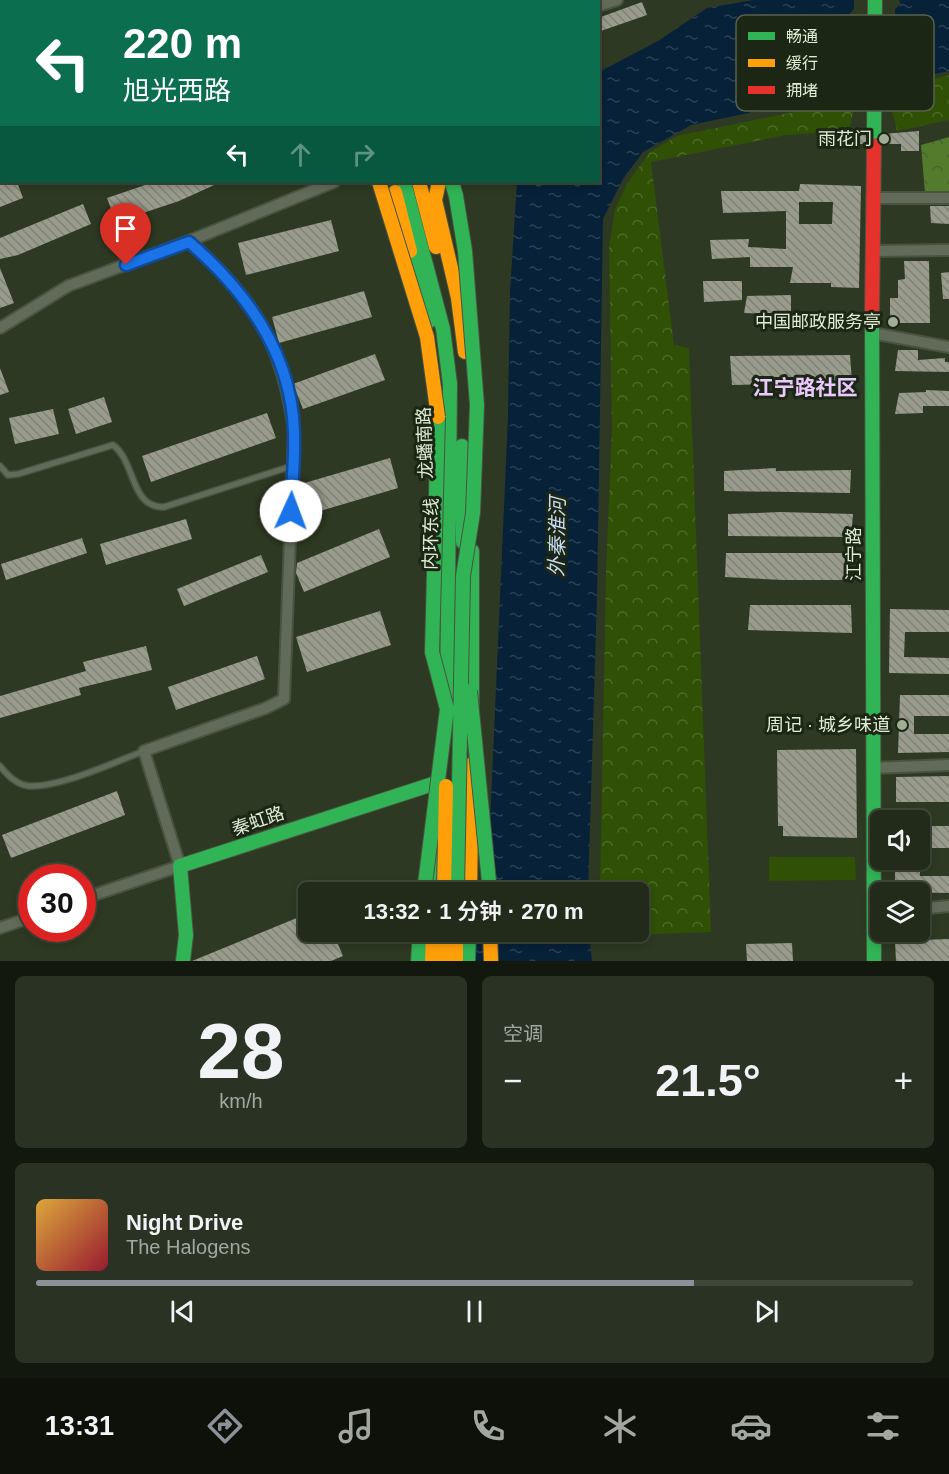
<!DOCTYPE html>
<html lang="zh">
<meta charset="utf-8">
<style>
body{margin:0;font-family:Helvetica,"Noto Sans SC",sans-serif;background:#2a3323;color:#f1f3f6;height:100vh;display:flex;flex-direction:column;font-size:22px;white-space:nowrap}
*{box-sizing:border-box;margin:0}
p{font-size:20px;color:#a2a7a2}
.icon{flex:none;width:33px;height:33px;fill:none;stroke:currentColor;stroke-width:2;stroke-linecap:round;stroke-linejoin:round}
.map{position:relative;height:961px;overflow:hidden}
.sheet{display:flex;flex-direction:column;gap:15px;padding:15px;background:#13180e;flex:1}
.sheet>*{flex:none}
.guide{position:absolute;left:0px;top:0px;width:600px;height:183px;box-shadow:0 3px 9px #0003,0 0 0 2px #3f4739;background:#0b6e4f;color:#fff;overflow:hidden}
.tools{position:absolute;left:870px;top:810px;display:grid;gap:12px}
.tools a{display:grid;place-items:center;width:60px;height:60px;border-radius:9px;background:#222b1a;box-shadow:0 3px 9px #0003,0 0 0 2px #3f4739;font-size:30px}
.speed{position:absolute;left:18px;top:864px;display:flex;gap:12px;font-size:30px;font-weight:700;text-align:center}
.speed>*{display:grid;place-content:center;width:78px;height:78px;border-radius:50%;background:#222b1a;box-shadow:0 3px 9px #0003,0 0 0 2px #3f4739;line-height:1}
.speed .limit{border:9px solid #d22;background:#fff;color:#111}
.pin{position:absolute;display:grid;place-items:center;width:51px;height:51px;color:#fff;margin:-62px -26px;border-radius:50% 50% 50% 0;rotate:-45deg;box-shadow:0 0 6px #0007}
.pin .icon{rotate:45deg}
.me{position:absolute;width:66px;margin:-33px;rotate:2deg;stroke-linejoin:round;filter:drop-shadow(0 0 4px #0008)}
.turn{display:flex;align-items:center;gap:21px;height:126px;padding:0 24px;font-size:27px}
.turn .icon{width:78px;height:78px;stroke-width:2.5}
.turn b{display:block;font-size:42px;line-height:51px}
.lanes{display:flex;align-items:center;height:57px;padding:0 24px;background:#0003;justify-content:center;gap:30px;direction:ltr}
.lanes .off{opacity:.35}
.big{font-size:45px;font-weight:600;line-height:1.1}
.sheet .tile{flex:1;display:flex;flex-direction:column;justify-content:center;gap:9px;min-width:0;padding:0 21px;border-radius:9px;background:#2a3323}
.sheet .dial{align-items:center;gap:0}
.dial b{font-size:78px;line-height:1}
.song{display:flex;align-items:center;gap:18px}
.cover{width:72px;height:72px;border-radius:9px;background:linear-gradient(135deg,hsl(40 70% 55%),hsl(350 70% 35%))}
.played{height:6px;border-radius:3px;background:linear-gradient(90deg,#8c9099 75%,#3f4739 75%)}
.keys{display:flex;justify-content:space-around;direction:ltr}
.heat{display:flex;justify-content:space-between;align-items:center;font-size:33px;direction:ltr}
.sheet .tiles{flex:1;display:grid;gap:15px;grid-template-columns:1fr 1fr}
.tile:last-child{grid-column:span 2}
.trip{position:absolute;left:298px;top:882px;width:351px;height:60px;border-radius:9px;background:#222b1a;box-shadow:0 3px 9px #0003,0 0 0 2px #3f4739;font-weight:600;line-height:60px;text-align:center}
.dock{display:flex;height:96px;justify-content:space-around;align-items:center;background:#0e110a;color:#a2a7a2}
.dock .icon{width:42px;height:42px}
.dock .on{color:#8c9099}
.dock b{font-size:27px;color:#f1f3f6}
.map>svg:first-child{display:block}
.forest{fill:url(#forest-crowns)}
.park{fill:url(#park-crowns)}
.garden{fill:#2f5005}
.water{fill:url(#water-ripples)}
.pier{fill:#2d3922}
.building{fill:url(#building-back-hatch);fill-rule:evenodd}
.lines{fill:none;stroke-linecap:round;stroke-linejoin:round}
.lane-casing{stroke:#495440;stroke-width:8}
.street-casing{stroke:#495440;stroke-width:14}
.fast-casing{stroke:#495440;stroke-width:16}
.slow-casing{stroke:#495440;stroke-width:16}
.jam-casing{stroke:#495440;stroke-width:16}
.lane{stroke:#626b59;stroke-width:5}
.street{stroke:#626b59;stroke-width:10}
.fast{stroke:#30b455;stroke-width:14}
.slow{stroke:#ff9f0a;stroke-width:14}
.jam{stroke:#e5322d;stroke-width:14}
.fast-bridge-casing{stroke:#495440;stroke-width:16;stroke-linecap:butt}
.slow-bridge-casing{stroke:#495440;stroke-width:16;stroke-linecap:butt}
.fast-bridge{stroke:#30b455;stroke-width:14}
.slow-bridge{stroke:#ff9f0a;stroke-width:14}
.route-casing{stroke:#114b97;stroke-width:15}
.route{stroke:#1a73e8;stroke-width:10}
.poi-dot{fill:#a0ae96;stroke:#1c2614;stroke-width:2}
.labels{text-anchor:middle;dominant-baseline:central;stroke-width:6;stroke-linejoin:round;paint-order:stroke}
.poi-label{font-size:18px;fill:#deedd4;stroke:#1c2614;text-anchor:end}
.street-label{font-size:18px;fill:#deedd4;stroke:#1c2614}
.water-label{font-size:20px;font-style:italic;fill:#c7dbf2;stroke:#1c2614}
.quarter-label{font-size:21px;font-weight:bold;fill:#e9c9fe;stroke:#1c2614}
.key{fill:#1c2614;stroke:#56624e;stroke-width:1.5}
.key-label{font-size:16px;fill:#deedd4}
</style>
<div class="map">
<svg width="949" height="961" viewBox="0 0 949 961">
<defs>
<pattern id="forest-crowns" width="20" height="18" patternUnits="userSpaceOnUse" patternTransform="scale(1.5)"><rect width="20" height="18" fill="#527b2c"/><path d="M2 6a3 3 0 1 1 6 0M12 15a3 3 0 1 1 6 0" fill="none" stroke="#4a6136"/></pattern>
<pattern id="park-crowns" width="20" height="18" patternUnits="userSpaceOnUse" patternTransform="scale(1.5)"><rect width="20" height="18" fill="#2f5005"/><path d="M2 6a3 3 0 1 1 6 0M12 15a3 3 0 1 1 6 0" fill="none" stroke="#4d6a29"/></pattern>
<pattern id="water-ripples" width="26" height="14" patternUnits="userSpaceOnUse" patternTransform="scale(1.5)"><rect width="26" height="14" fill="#072139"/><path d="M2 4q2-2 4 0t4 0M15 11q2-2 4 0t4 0" fill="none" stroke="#2b4255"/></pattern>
<pattern id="building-back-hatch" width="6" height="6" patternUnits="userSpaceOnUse" patternTransform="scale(1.5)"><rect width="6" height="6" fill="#999b8d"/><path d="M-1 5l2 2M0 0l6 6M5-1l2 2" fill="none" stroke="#7f8276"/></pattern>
</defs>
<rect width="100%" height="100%" fill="#2d3922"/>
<path class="forest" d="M949 137V192L925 193 921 145Z"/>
<path class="park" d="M949 75V120L897 131 887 90Z
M856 99 849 131 786 135 651 162 674 345 689 348 711 932 606 936V932H639V892H600L606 572 612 429 609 248 615 209 628 182 650 152 677 136Z"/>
<path class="garden" d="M769 857H855L856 880 769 881Z"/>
<path class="water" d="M753 0H949V71L691 125 643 152 623 179 603 219 597 597 588 892H487L508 416 510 291 517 182H598L599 72 658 41 707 8Z
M475 932H589L592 961H457Z"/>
<path class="pier" d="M854 0H899L901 4 895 9 896 58 901 62 896 68V87L854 95V78L849 74 854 67 853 20 848 15 854 9Z"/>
<path class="building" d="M642 2 647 15 598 32V18Z
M919 131V151H901V144H883L879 139 883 134Z
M848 133H865L869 139 865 144H848Z
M0 182H17L23 198 0 207Z
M154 182H221L179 201 116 222 107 198Z
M800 184 861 186 859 288 831 287V283H790L793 267H750V257L712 259 710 240 749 239 748 247 786 249V211L723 213 721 191H799ZM799 202H833L832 224H799Z
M83 204 91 224 18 255 0 259V238Z
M930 206H949V224L931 223Z
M331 220 339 251 246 275 238 243Z
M904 261H929L930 323H890V298H898V280L905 279Z
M0 268 14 303 0 308Z
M949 272V299H943L941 273Z
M703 281H742V300L704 302Z
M364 291 372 317 279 343 272 317Z
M791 295V315L744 313 747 296Z
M898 350H918V360L945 358V362H949V372L895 371Z
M375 354 385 380 303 409 293 384Z
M850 355 852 382 732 385 730 356Z
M0 368 9 392 0 395Z
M926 390 949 391V406H923V413L895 414 899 393 926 392Z
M104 397 112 422 76 434 68 409Z
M53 409 59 434 15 444 9 418Z
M267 413 276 438 151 482 142 456Z
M390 458 398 488 310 514 301 484Z
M776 468V471L851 470 850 493 724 491V471Z
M781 512 853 514 851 537 728 536V514Z
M186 519 192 539 106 565 100 544Z
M379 529 390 557 304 592 296 573 297 563Z
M82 538 87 553 6 580 1 564Z
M726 553H852L850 580H783L725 577Z
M261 555 268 572 184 606 177 589Z
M750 605H851L852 633 748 630Z
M890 609 949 610V632H905L904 657 949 658V674L889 673Z
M380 611 391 645 307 672 296 637Z
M146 646 152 670 79 688 81 695 0 718V696L86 671 83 662Z
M257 656 265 679 176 710 168 687Z
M900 695H949V716H914V734H949V752L898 753Z
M856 749 857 838 783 836V826H778L777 750Z
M949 776V802H896V777Z
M117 791 125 815 11 858 2 835Z
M892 811H900L901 820H892Z
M920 826H949V848H920Z
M895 860H920V876H949V893L895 892Z
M309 913V932H333L343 956 331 961H192Z
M949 939V961H896L895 941Z
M792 943 793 961H747L746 944Z"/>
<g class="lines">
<g class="lane-casing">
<path id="lane" d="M0 466 8 475 18 474 113 445C136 462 130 508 164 507L292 466
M0 766C7 775 17 785 29 786 59 788 115 762 144 751"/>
</g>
<g class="street-casing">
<path id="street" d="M598 6 617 0
M872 198H949
M872 251 949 250
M0 328 68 286 189 241 334 182
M872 333 949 347
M873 768 949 765
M82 899 180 866 144 751 266 708 284 699 294 432C283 345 255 299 189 241
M920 909 949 906
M0 928 32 917"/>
</g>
<g class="fast-casing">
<path id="fast" d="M161 0 168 2
M314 0V2
M2 2 5 0
M27 2 31 0
M874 132 875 0
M404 182 443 329 450 384 447 699
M452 182 456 196
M406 239 431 320
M872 315 874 961
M462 446 463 542
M472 551V703
M434 892 436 848
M183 961 186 935 180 866 439 782
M418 961 420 932
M468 961 469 932"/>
</g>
<g class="slow-casing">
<path id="slow" d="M342 0V2
M485 0V2
M45 2 51 0
M0 19 2 18
M419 182 436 247
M439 182 435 200 458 298 465 352
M395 192 410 251
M470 892 472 764
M456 932V961
M490 932 491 961
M432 961 433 932
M442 961 443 932"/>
</g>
<g class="jam-casing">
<path id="jam" d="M363 0 364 2
M403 0 404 2
M872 315 874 146"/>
</g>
<use href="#lane" class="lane"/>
<use href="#street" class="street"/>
<use href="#fast" class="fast"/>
<use href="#slow" class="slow"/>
<use href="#jam" class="jam"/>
<g class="fast-bridge-casing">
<path id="fast-bridge" d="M456 196 465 251 477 405 473 513 463 576 457 892
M470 691 490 892
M424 892 447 709 432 652 438 417"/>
</g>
<g class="slow-bridge-casing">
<path id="slow-bridge" d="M379 182 427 337 438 417
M444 892 446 786"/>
</g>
<use href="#fast-bridge" class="fast-bridge"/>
<use href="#slow-bridge" class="slow-bridge"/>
</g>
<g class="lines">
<g class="route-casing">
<path id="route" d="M126 265 189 242C246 291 292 354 294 433 295 458 292 485 291 511"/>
</g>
<use href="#route" class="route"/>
</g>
<g class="poi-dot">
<circle cx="884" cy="139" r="6"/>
<circle cx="893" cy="322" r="6"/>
<circle cx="902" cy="725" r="6"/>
</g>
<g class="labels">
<g class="poi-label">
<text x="872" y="139">雨花门</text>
<text x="881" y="322">中国邮政服务亭</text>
<text x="890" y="725">周记 · 城乡味道</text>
</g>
<g class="street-label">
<text transform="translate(425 443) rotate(-92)">龙蟠南路</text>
<text transform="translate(431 534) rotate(-89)">内环东线</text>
<text transform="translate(854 554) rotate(-90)">江宁路</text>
<text transform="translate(258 821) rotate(-19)">秦虹路</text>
</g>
<g class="water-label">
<text transform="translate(557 537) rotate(-89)">外秦淮河</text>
</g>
<g class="quarter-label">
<text x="805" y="387">江宁路社区</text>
</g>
</g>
<rect x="736" y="15" width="198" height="96" rx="9" class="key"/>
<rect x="748" y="32" width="27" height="8" fill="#30b455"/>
<rect x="748" y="59" width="27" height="8" fill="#ff9f0a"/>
<rect x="748" y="86" width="27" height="8" fill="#e5322d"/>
<g class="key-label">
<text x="786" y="42">畅通</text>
<text x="786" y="69">缓行</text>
<text x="786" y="96">拥堵</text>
</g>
</svg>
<div class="tools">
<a><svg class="icon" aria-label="sound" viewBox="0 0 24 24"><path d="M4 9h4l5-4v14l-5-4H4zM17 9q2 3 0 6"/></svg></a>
<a><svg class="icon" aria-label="layers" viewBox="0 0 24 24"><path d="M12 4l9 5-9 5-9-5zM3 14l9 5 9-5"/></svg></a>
</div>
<div class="speed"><div class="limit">30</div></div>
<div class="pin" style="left:126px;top:265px;background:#d93025"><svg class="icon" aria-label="arrive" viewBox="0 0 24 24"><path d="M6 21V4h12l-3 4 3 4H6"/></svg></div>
<svg class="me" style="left:291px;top:511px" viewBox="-20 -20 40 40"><circle r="19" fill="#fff"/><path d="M0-13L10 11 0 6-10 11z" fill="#1a73e8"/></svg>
<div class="trip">13:32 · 1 分钟 · 270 m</div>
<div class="guide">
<div class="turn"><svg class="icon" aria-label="left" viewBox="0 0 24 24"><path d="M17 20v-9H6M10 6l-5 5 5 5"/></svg><div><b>220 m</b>旭光西路</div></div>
<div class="lanes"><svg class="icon" aria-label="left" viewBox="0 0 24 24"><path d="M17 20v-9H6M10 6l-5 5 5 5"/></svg><svg class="icon off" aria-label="ahead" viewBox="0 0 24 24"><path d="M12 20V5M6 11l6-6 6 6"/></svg><svg class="icon off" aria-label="right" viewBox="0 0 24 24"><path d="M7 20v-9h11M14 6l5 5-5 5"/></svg></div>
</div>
</div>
<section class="sheet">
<div class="tiles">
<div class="tile dial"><b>28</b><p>km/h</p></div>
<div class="tile"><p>空调</p>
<div class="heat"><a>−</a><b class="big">21.5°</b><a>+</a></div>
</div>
<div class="tile">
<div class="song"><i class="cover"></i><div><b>Night Drive</b><p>The Halogens</p></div></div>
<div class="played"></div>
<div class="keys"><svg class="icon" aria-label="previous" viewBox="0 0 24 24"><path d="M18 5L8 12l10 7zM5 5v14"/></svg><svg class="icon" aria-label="pause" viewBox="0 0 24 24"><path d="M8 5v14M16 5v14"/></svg><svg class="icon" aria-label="next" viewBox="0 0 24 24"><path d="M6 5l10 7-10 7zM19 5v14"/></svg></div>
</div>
</div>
</section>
<nav class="dock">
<b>13:31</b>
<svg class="icon on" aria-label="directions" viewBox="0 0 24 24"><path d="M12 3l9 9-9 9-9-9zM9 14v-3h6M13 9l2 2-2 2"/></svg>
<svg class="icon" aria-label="music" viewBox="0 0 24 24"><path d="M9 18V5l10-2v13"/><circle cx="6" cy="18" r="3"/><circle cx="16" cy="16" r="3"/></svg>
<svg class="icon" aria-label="phone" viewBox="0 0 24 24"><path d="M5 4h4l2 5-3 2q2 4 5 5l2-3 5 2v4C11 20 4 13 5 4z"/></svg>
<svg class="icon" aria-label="climate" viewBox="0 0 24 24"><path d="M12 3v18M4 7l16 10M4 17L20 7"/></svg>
<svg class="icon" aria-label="car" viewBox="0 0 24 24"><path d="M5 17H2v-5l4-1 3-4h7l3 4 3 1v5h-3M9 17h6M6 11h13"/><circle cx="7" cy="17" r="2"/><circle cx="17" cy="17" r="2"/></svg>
<svg class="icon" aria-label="filters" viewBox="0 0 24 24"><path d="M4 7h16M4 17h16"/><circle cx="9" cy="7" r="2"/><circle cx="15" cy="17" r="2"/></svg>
</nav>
